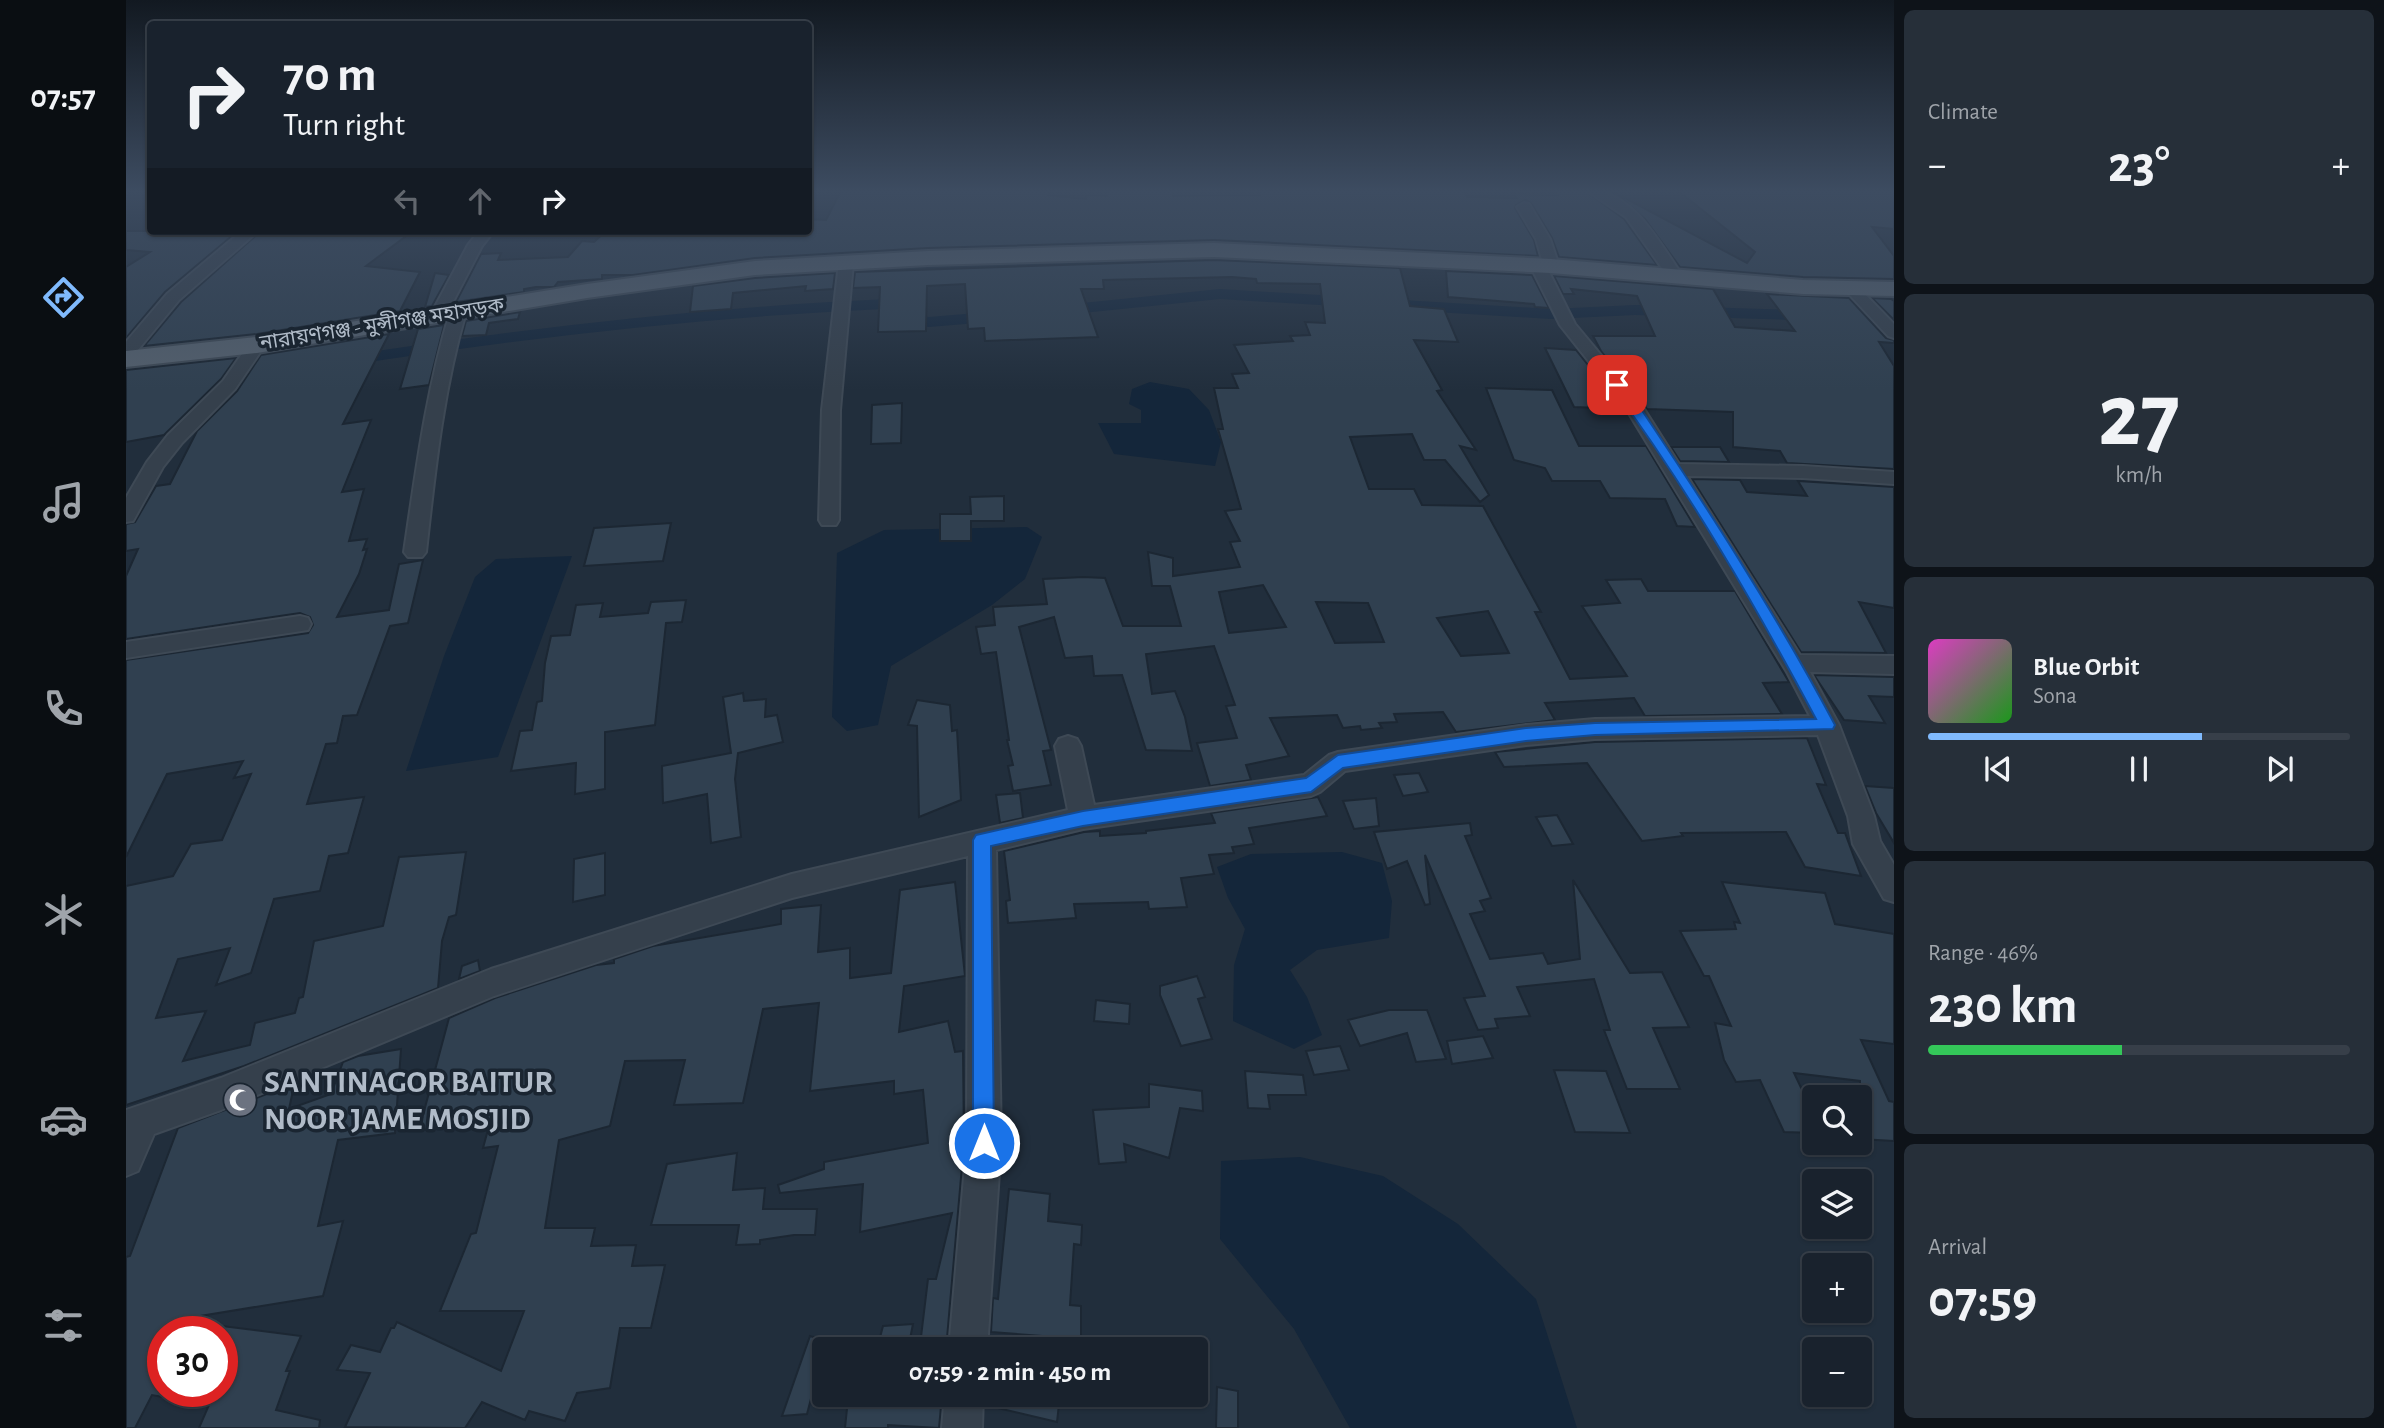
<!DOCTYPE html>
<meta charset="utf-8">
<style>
body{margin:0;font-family:"Alegreya Sans","Noto Sans Bengali",sans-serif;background:#262f39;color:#f1f3f6;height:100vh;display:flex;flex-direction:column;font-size:26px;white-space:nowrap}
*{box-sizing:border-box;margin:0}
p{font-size:23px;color:#9fa4aa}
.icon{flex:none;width:38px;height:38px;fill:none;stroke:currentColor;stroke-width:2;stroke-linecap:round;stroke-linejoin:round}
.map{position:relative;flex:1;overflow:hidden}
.panel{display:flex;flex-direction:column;gap:10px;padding:10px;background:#0e1319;width:490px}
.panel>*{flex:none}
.top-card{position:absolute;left:21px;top:21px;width:665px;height:214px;border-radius:7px;box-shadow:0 2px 5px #0004,0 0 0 2px #373f49;background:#19222d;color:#f1f3f6;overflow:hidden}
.tools{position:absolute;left:1676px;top:1085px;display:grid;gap:14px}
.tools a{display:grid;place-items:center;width:70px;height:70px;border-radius:7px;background:#19222d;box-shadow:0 2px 5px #0004,0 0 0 2px #373f49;font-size:35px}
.speed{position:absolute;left:21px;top:1316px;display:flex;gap:14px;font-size:35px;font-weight:700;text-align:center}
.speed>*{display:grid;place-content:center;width:91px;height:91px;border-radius:50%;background:#19222d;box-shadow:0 2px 5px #0004,0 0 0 2px #373f49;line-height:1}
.speed .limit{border:10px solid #d22;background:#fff;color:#111}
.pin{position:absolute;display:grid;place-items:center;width:60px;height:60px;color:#fff;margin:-30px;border-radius:14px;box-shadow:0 4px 10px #0006}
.me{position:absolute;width:77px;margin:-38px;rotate:0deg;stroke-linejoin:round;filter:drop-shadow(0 0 5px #0008)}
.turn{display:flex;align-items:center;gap:24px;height:147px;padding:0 21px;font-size:32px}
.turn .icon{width:91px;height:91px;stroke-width:2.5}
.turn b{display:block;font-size:49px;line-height:60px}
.lanes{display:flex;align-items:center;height:66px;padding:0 21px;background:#0003;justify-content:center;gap:35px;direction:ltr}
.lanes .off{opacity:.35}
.big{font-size:52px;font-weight:600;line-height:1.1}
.panel .widget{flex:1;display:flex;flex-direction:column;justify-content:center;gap:10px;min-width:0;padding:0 24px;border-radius:10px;background:#262f39}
.panel .dial{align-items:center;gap:0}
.dial b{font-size:91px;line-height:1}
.song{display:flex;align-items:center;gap:21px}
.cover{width:84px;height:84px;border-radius:10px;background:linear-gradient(135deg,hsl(310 70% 55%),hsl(120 70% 35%))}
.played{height:7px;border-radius:4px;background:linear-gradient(90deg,#80bafd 65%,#373f49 65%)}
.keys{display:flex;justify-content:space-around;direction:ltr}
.heat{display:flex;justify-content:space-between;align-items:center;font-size:38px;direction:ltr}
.charge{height:10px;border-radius:5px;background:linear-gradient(90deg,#34c759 46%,#373f49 0)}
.trip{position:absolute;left:686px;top:1337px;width:396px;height:70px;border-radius:7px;background:#19222d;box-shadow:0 2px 5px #0004,0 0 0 2px #373f49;font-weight:600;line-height:70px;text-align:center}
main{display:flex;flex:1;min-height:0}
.dock{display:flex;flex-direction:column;width:126px;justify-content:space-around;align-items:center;background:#0a0e12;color:#9fa4aa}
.dock .icon{width:49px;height:49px}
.dock .active{color:#80bafd}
.dock b{font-size:32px;color:#f1f3f6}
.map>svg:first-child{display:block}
.water{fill:#14263a}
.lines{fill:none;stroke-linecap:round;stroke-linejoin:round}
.canal{fill:#14263a;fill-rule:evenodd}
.building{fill:#304050;stroke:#1c2733;stroke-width:2;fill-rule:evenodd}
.minor-casing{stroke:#3e4955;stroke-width:4}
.primary-casing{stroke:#3e4955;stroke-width:4}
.minor{fill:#35404c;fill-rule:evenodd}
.primary{fill:#535f6c;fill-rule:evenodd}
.route{fill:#1a73e8;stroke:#114b97;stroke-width:2}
.labels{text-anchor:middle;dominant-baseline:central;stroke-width:7;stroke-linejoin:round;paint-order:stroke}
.far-street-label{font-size:21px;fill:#b0bbc8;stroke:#1a2531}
.near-poi-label{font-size:32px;font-weight:bold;fill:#b0bbc8;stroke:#1a2531;text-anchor:start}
</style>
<main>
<nav class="dock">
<b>07:57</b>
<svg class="icon active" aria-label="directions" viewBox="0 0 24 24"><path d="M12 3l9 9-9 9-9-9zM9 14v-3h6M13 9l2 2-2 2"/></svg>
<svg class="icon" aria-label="music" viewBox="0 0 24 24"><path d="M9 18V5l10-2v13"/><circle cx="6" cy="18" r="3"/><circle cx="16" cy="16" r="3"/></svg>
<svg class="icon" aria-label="phone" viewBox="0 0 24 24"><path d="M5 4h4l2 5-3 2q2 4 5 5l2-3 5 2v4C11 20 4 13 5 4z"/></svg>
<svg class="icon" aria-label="climate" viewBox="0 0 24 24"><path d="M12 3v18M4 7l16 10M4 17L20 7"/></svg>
<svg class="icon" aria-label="car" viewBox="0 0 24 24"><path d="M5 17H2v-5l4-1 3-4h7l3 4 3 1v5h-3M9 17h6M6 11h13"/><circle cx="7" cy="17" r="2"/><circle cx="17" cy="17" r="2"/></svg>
<svg class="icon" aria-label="filters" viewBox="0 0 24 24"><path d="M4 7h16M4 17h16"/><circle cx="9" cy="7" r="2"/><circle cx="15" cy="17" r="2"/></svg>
</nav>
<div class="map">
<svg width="1768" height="1428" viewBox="0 0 1768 1428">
<rect width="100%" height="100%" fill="#212e3c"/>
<path class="water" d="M1024 382 1063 389 1083 410 1095 442 1089 466 988 454 972 423H1015V410L1003 404 1006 389Z
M901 527 916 537 899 579 866 605 765 666 752 725 721 731 706 717 711 553 758 530Z
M446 556 372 757 280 771 318 656 349 577 370 559Z
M1216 852 1256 863 1266 901 1263 938 1191 950 1164 970 1181 997 1196 1035 1168 1049 1107 1021 1108 965 1119 929 1102 898 1091 867 1125 854Z
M1174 1157 1257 1176 1332 1224 1410 1299 1451 1428H1224L1168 1329 1094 1239 1095 1161Z"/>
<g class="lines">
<path class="canal" d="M1094 289 1425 309 1509 305 1768 313V323L1509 315 1425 319 1094 299 927 316 918 311 927 306Z
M764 299 770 300 779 313 803 317 875 311 884 316 875 321 803 327 767 321 759 309C577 317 398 338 218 366L209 361 218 356C399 328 581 307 764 299Z
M156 365 165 371 163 375 0 409V397Z"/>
</g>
<path class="building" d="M743 190H923L922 195 960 199 961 195 981 196 980 190H1047V196L1134 195 1133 191 1143 190H1337L1341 197 1391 198 1388 194 1431 195 1427 190H1458L1498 219 1531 265 1433 257 1426 238 1405 203 1399 200 1390 205 1389 208 1408 240 1412 256 1088 240 802 248 629 258 507 275H476V279L432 282 428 287H410L398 289V292L330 302 355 254 375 253 372 260 442 257 456 241 468 242 480 231H682V219L700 220 715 191Z
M1478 190H1484L1621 263 1629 252 1551 190H1768V229L1746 227 1768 256V279L1677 277 1554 267 1519 219 1493 196Z
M0 231H65L107 235 39 292 0 338V267L24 252 0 250Z
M135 231H287L240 266 294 272 274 311 131 334 18 346 55 302Z
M1088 260 1274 268 1284 306 1318 309 1332 342 1288 340 1316 390 1311 391 1350 450 1334 446 1363 495 1354 502 1319 460H1298L1286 434 1224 437 1243 489H1288L1296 505 1357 506 1415 612H1409L1444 679 1501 676 1456 606 1494 603 1480 580 1515 579 1522 591H1609L1663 682 1637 683 1656 714 1519 716 1508 698 1419 703 1429 720 1330 732 1317 712 1268 714 1271 722 1253 723 1256 728 1235 730 1234 726 1217 728 1211 715 1144 718 1163 756 1120 765 1125 780 1084 786 1071 743 1111 738 1100 706 1109 705 1088 646 1020 654 1026 694 1049 691 1059 717 1066 751 1020 750 996 675 968 676 966 656 939 658 928 617 893 627 925 750 917 751 925 785 887 791 882 766 887 765 881 740H883L870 652 855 654 850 627 869 625 867 607 921 604 917 579 957 577 979 578 997 626H1055L1044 586H1026L1022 552 1047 558V576L1114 567 1104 542 1114 541 1099 511 1115 509 1092 429H1097L1088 388H1112L1106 374 1123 373 1108 345 1167 341 1164 336 1184 335 1179 322 1199 323 1194 284 1131 283 1130 279 1106 277 977 280 978 289H955L972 337 859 341 858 328 842 329 839 284 801 286 800 331 752 332 754 287 727 288 729 272ZM1137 585 1160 627 1103 633 1093 592ZM1190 602 1242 603 1258 642 1209 643ZM1362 611 1383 653 1335 656 1311 618Z
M1320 271 1406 275 1423 308 1409 307 1408 304 1322 297Z
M309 273 323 275 306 306 299 307Z
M709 273 707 289 679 291 680 286 607 293 605 309 564 312 567 286 629 278Z
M1428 276 1587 289 1609 327 1669 331 1641 294 1723 298 1760 338 1768 340V343L1753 342 1768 366V469L1661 463 1654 451 1607 447V412L1521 409 1475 351 1467 336H1529L1511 296 1445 289 1448 294H1437Z
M1746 298 1765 299 1768 301V320Z
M394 312 392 319 363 323 360 335 336 336 340 321Z
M318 325 303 385 274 389 292 329Z
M263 334 217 424 245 420 216 492 238 489 223 541 241 539 237 550 241 549 233 574 211 617 263 610 273 564 297 560 282 623 264 626 231 715 217 716 211 743 200 744 181 804 238 797 222 853 203 856 194 891 148 899 125 973 90 985 104 948 52 959 30 1018 80 1011 57 1061 124 1045 129 1023 169 1013 173 998 177 997 188 941 257 926 273 857 340 852 330 915 323 917 316 941 312 988 118 1066 0 1105V886L47 876 65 844 96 840 125 774 108 778 117 761 41 774 0 857V660L182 633 187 625 184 617 174 613 0 639V576L12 549 0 551V524L9 522 30 486 44 484 71 431 111 391 135 355Z
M1419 348 1450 350 1497 409 1448 407Z
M110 358 95 379 38 435 0 442V370Z
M1360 388 1426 390 1453 446H1520L1569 527 1551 526 1539 499 1484 498 1474 481H1426L1419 468 1388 460Z
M776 403 775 443 745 444 746 405Z
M1545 447H1594L1603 462 1554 461Z
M1566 479 1614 480 1621 492 1681 496 1672 481 1768 487V608L1733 602 1760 653 1675 652Z
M878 496V521H845V541H814V514H845L844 497Z
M545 523 537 561 458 566 468 528Z
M560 600 556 622 540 623 529 725 479 732V789L449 794 450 763 385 771 394 731 406 730 411 702 416 701 419 663 425 636 444 635 450 605 477 603 474 617 522 613 525 602Z
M1688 675 1768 677V697L1743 696 1759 723 1718 720Z
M617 693 618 701 640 699 639 717 651 715 657 742 612 753 609 779 615 837 585 843 581 794 537 803 536 766 605 753 597 697Z
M791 700 824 705 826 731 831 730 835 800 793 817 791 726 782 725Z
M1681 738 1700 785 1691 784 1712 833H1719L1735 876 1679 867 1660 832 1555 833 1557 836 1516 841 1461 763 1378 767 1369 752 1469 742Z
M1293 773 1302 792 1277 796 1268 775Z
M1739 786 1768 788V843L1750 813Z
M894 793 897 818 874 823 870 795Z
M1192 797 1201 816 1123 828 1128 844 1106 847 1108 853 1083 855 1088 874 1055 878 1061 907 1023 909 1022 902 948 904 950 918 882 923 880 901 884 900 878 851 958 832 974 831V836L1020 833V831L1089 823 1085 813Z
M1250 798 1253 826 1228 829 1217 801Z
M1431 815 1447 844 1426 846 1410 817Z
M1344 823 1346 835 1339 836 1365 898 1354 901 1359 911 1344 914 1364 959 1417 953 1422 964 1454 959 1447 880 1504 973 1536 972 1563 1027 1527 1028 1554 1089H1501L1478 1030H1484L1468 979 1391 987 1404 1016 1369 1019 1372 1028 1352 1030 1338 998 1359 996 1299 855 1304 904 1299 905 1281 861 1261 869 1248 832Z
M479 853V895L447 902 448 859Z
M829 882 839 976 778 986 773 1032 822 1021 829 1052 837 1051 838 1143 821 1338 795 1337 802 1279H810L826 1213 734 1232 737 1184 654 1193 652 1185 698 1169V1162L802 1143 797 1090 768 1094V1081L684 1091 693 1003 637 1009 617 1103 548 1105 559 1060 499 1061 484 1126 433 1140 419 1228H469L465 1246 510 1245 506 1266 539 1265 525 1328H494L484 1388 451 1393 439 1421 403 1411 399 1420 356 1402 339 1428 219 1427 244 1373 211 1370 225 1345 254 1352 265 1328H268L271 1322 375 1371 398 1311H314L345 1234 350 1233 372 1146 357 1148 363 1126 293 1130 323 1018 369 998 470 965 488 963V959L527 946 655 924V909L695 905 692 952 724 948V978L765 973 774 890Z
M1596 882 1699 893 1709 924 1768 934V1044L1735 1040 1763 1101 1768 1102V1141L1734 1139V1081L1668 1073 1689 1117V1133L1658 1132 1634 1080 1610 1082 1598 1060 1589 1023 1605 1026 1583 976H1578L1554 931 1610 929 1608 922 1614 923Z
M352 960 354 971 333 979 336 966Z
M1071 976 1079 997 1072 999 1086 1039 1055 1046 1034 995V986Z
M970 1000 1004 1004 1003 1024 968 1021Z
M1263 1010H1301L1320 1059 1290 1062 1281 1033 1234 1046 1222 1020Z
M1357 1036 1367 1058 1326 1064 1321 1041Z
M1214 1046 1223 1070 1188 1075 1180 1051Z
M275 1049 269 1133 212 1140 192 1226 217 1221 197 1296 49 1320V1332H37V1397L26 1395 9 1428H0V1257L4 1256 52 1128 151 1090 168 1086 163 1109 205 1094 217 1062 232 1056Z
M1428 1070 1480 1071 1504 1133 1449 1132Z
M1119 1071 1177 1075 1180 1095H1142L1144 1109 1122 1108Z
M1023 1084 1076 1091 1077 1111 1054 1108 1043 1158 998 1144 1000 1162 973 1164 967 1110 1023 1107Z
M611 1153 607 1190 639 1188 637 1209H691L689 1235H668L634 1240V1244L610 1245 613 1225H525L541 1164Z
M883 1189 924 1194 922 1221 956 1225 955 1245 948 1244 944 1305 955 1306V1339L865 1332 867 1298 872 1299Z
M787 1324 782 1349H751L757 1326Z
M96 1326 175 1336 160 1371H164L150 1410 194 1420 193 1428H73L89 1391H96Z
M684 1336 700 1341 681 1414 656 1416Z
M1091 1387 1112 1391V1428H1090Z
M786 1395H816L813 1428 762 1425V1428H719L722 1399 785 1407Z
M859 1395H934L931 1422 859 1405Z"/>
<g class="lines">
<g class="minor-casing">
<path id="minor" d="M1460 190C1507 189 1534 244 1558 278L1555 281H1545L1500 217Z
M1398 203 1403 204 1424 239 1433 266 1430 269 1422 270 1449 324 1513 401 1553 464 1677 466 1768 472V484L1677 478 1561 476 1674 655 1768 656V674L1684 672 1713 725 1748 816 1754 841 1768 865V902L1758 899 1727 844 1722 816 1692 735 1469 739 1400 745 1219 771 1194 792 1185 796 957 829 870 850 875 1143 861 1349H823L841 1143 842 856 666 898 368 996 95 1110 28 1134 12 1171 0 1176V1110L95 1078 365 969 666 874 942 810 929 746 933 739 942 736 951 739 955 746 968 805 1178 775 1203 755 1212 752 1400 725 1469 719 1684 716 1661 672 1499 407 1434 325 1405 267 1408 264 1417 263 1410 239 1391 207Z
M116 231H132L53 300 6 357 0 358V342L41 294Z
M353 231H368L356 246 318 319H306L304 316 342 245Z
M720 259 727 263 714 410 713 520 710 525H696L693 520 696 410 713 263Z
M1726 284 1731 286 1768 324V338L1762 336 1721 292 1718 289 1721 286Z
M332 307 340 312C317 391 309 471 300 552L296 557H282L278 552C290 471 300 391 324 312Z
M131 340 139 345 109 389 56 443 37 467 7 521 0 522V498L21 462 42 435 97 381 125 341Z
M174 616 182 618 185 624 182 630 0 658V642Z
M819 1395H857L856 1428H816Z"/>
</g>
<g class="primary-casing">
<path id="primary" d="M1088 243 1425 259 1677 280 1768 282V296L1677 294 1425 273 1088 257 802 265 629 275 461 298 131 353 0 367V351L131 337 461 284 629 261 802 251Z"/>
</g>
<use href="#minor" class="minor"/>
<use href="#primary" class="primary"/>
</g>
<linearGradient id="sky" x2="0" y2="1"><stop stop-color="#121921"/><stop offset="0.49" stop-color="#3d4c61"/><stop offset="1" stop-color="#3d4c61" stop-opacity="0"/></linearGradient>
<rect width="1768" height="390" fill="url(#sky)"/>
<path class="route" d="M1491 382 1495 383 1511 403C1581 507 1650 614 1709 725L1707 729 1469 735 1400 741 1217 768 1185 792 957 826 865 846 868 1143 865 1150 858 1154 850 1150 847 1143V840L850 835 957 811 1180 778 1212 755 1400 728 1469 723 1690 719C1629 605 1562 489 1485 385Z"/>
<defs>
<g id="mosque-disc" transform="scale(1.75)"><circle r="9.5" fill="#6b7280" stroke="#1a2531"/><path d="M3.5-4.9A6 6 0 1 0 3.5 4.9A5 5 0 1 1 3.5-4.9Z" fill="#fff"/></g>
</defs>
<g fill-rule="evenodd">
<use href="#mosque-disc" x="114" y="1100"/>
</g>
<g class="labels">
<g class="far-street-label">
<text transform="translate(256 324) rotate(-9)">নারায়ণগঞ্জ - মুন্সীগঞ্জ মহাসড়ক</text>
</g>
<g class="near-poi-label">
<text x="138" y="1082">SANTINAGOR BAITUR<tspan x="138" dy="37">NOOR JAME MOSJID</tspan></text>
</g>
</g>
</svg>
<div class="tools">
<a><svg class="icon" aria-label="search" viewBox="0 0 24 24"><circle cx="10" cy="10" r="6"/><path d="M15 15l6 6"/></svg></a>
<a><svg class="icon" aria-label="layers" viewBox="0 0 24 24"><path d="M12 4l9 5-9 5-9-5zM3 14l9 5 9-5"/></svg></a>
<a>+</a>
<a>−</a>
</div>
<div class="speed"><div class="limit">30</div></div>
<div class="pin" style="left:1491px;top:385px;background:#d93025"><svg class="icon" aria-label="arrive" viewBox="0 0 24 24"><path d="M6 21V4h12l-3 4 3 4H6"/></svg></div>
<svg class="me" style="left:858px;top:1143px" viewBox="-20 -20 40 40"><circle r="17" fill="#1a73e8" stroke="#fff" stroke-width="3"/><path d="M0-11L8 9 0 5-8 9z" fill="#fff"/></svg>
<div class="trip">07:59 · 2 min · 450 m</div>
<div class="top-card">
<div class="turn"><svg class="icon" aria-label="right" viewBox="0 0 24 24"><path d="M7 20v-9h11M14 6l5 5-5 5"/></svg><div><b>70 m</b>Turn right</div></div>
<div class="lanes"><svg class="icon off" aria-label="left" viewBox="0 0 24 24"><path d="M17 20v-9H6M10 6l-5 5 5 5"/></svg><svg class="icon off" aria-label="ahead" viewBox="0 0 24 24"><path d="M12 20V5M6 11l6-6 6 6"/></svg><svg class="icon" aria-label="right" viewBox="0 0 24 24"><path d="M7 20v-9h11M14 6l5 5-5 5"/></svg></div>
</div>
</div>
<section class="panel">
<div class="widget"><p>Climate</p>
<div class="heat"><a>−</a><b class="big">23°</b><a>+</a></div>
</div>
<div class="widget dial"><b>27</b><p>km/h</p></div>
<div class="widget">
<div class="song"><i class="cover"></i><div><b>Blue Orbit</b><p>Sona</p></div></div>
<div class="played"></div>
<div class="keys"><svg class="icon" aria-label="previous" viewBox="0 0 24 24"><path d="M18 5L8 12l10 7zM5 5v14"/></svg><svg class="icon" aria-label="pause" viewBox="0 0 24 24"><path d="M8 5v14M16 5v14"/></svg><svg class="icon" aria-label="next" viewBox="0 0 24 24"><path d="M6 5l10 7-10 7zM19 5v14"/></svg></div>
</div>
<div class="widget"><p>Range · 46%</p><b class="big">230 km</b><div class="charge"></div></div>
<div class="widget"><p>Arrival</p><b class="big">07:59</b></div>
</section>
</main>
